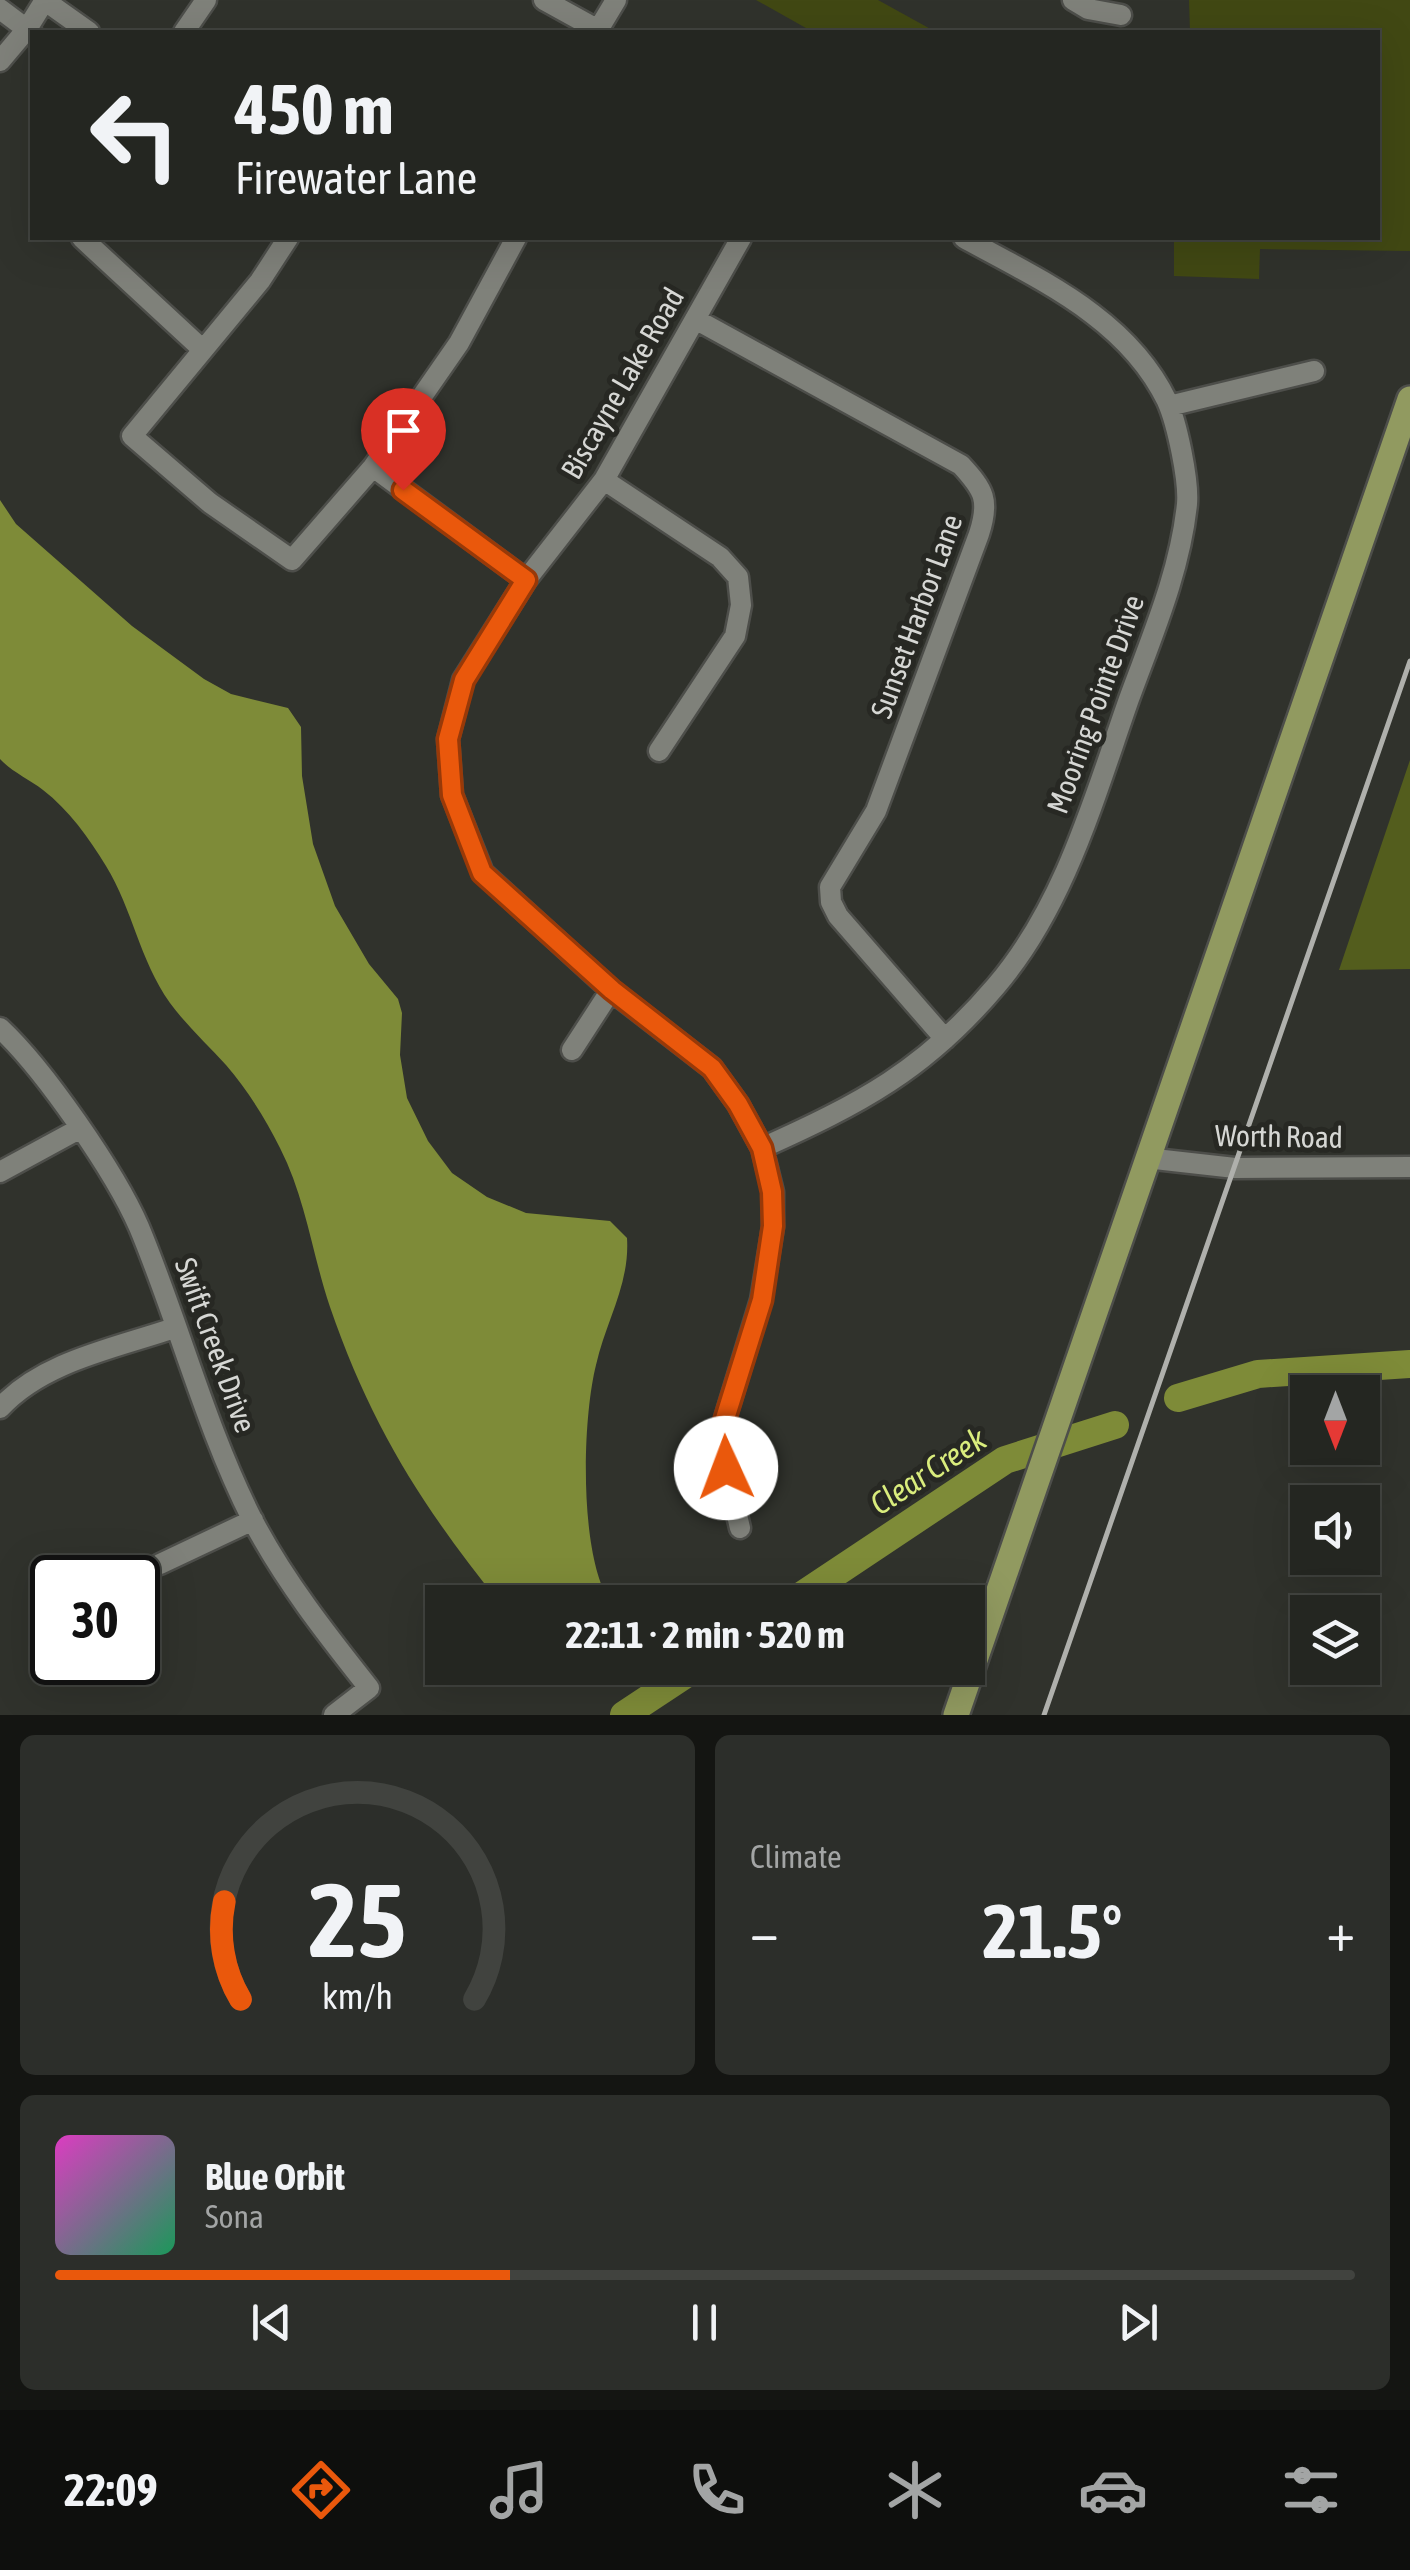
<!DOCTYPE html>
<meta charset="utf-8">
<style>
body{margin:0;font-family:"Asap Condensed",sans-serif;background:#2c2e2a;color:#f1f3f6;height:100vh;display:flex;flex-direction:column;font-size:38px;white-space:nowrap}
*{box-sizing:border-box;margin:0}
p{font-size:32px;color:#a3a5a5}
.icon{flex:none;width:55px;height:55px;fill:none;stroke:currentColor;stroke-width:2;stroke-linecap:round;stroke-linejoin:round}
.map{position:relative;height:1715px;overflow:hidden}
.side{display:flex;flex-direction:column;gap:20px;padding:20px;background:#141512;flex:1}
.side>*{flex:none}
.banner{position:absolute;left:30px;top:30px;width:1350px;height:210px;border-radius:0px;box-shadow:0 10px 40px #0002,0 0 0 2px #41433f;background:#242621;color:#f1f3f6;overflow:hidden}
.needle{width:65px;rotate:180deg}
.buttons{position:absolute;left:1290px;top:1375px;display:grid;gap:20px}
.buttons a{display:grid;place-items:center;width:90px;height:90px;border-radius:0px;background:#242621;box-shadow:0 10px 40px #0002,0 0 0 2px #41433f;font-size:50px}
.speed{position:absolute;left:30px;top:1555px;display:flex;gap:20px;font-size:50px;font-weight:700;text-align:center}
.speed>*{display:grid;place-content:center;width:130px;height:130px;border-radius:50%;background:#242621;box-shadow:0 10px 40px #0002,0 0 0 2px #41433f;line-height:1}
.speed .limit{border:5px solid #111;border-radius:15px;background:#fff;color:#111}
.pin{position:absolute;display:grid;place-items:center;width:85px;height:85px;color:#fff;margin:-102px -42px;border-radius:50% 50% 50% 0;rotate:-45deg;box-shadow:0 0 10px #0007}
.pin .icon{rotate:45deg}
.me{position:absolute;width:110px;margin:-55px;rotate:358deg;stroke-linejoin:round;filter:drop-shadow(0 0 8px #0008)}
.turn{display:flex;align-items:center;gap:35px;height:210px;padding:0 40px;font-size:45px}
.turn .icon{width:130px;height:130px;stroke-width:2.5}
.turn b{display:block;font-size:70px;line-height:85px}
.big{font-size:75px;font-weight:700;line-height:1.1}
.side .tile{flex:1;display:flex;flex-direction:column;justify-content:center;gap:15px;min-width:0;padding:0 35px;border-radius:15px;background:#2c2e2a}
.side .dial{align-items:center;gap:0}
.dial svg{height:260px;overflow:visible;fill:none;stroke:#41433f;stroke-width:7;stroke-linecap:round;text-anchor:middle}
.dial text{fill:#f1f3f6;stroke:none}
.song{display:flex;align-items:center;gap:30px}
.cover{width:120px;height:120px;border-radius:15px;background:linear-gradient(135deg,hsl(310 70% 55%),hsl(150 70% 35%))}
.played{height:10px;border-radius:5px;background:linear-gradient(90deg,#ea580c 35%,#41433f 35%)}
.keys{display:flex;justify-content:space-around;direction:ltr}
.heat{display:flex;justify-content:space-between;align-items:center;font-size:55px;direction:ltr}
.side .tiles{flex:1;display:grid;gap:20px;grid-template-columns:1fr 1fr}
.tile:last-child{grid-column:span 2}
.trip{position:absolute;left:425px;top:1585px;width:560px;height:100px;border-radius:0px;background:#242621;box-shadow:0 10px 40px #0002,0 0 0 2px #41433f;font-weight:700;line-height:100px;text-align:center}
.menu{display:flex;height:160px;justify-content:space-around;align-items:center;background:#0e0f0d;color:#a3a5a5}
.menu .icon{width:70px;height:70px}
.menu .active{color:#ea580c}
.menu b{font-size:45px;color:#f1f3f6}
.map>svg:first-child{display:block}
.green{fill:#414813}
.forest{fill:#535d1d}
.water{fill:#7e8b38}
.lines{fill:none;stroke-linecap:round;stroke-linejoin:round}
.river{stroke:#7e8b38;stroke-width:28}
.minor-casing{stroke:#4d4e4a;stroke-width:25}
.major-casing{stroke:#4d4e4a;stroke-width:30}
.minor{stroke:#7f817a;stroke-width:20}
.major{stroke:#919a60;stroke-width:25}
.rail{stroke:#afb0ac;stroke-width:5}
.route-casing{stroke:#983908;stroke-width:25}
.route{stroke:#ea580c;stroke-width:18}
.labels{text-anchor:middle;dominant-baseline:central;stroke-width:10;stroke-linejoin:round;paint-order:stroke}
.street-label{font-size:30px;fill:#d6d7d4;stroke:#272823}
.water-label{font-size:32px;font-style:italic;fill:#daed7d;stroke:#272823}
</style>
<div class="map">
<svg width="1410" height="1715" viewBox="0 0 1410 1715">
<rect width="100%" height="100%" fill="#30322c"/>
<path class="green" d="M756 0H878L936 32H813Z
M1189 0H1410V251L1260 249 1259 279 1174 276V238H1378V32H1190Z"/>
<path class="forest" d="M1410 760V969L1339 970Z"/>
<path class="water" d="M0 500 16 524 132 626 204 679 231 694 288 708 301 727 302 776 313 844 335 906 369 964 398 999 402 1013 400 1055 407 1098 428 1141 452 1173 487 1197 526 1213 610 1221 627 1238C630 1284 606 1321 596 1365 582 1421 579 1555 610 1602H499C422 1506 371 1426 330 1307 312 1254 306 1199 280 1148 266 1120 247 1089 226 1065 208 1045 186 1025 170 1003 139 959 133 910 106 866 89 838 69 810 43 790 29 779 12 772 0 759Z"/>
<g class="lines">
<path class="river" d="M1178 1398 1258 1374 1410 1364
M792 1602 1005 1460 1115 1425
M624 1715 695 1668"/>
<g class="minor-casing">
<path id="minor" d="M44 0 89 32
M544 0 602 32
M1073 0 1088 9 1121 15
M0 9 32 33
M598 30 616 0
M184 32 206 0
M0 61 27 29 45 0
M82 238 202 349
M288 238 260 281 132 436 210 503 292 560 373 467 459 343 516 238
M695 319 961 465C984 490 990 500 979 534L876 811 830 887 831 902 838 916 945 1039
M1169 406 1314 371
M373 467 526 580
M604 480 720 557 738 577 741 605 735 636 659 751
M0 1028C44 1069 115 1172 139 1227 179 1323 205 1426 252 1519 283 1579 327 1635 369 1688L334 1715
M572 1050 611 990
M762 1148C860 1104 925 1070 996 986 1065 905 1094 798 1129 699 1152 636 1180 572 1187 504 1189 480 1177 423 1167 401 1127 318 1040 280 964 238
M1146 1158 1235 1168 1410 1167
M0 1172 79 1129
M0 1408C43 1361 116 1348 174 1328
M740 1528 719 1438 761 1300 773 1227V1192L762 1148 738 1104 712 1068 611 990 483 873 452 795 448 739 463 680 526 580 604 480 741 238
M160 1564 253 1520"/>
</g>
<g class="major-casing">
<path id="major" d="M956 1715 1410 399"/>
</g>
<use href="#minor" class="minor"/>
<use href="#major" class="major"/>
<path class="rail" d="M1044 1715 1410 661"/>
</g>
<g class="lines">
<g class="route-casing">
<path id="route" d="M403 490 526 580 464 680 448 739 452 795 482 873 612 990 712 1068 738 1104 762 1148 772 1192 773 1226 762 1300 719 1438 726 1468"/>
</g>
<use href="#route" class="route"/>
</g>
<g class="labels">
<g class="street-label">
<text transform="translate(622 383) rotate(-60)">Biscayne Lake Road</text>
<text transform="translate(916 616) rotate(-70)">Sunset Harbor Lane</text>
<text transform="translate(1095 704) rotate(-70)">Mooring Pointe Drive</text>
<text transform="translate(1279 1136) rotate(1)">Worth Road</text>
<text transform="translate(216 1345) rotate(70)">Swift Creek Drive</text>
</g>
<g class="water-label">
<text transform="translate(928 1471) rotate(-33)">Clear Creek</text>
</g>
</g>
</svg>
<div class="buttons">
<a><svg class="needle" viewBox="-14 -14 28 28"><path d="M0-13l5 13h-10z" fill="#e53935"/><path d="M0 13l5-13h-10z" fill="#a3a5a5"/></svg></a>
<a><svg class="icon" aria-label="sound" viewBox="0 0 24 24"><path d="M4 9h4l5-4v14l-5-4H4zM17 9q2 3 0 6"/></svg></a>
<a><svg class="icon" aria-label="layers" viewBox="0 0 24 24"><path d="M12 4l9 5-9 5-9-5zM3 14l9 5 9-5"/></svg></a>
</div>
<div class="speed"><div class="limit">30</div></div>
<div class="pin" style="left:403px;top:490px;background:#d93025"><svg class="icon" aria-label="arrive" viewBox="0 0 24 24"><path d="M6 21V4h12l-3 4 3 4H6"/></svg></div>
<svg class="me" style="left:726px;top:1468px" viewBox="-20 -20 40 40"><circle r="19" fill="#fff"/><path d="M0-13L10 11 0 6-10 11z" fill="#ea580c"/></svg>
<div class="trip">22:11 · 2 min · 520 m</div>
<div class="banner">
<div class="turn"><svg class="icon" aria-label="left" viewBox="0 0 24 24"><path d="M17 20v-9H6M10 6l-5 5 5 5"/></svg><div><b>450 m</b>Firewater Lane</div></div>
</div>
</div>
<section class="side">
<div class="tiles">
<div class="tile dial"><svg viewBox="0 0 100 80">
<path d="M14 69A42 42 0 1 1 86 69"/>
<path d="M14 69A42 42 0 0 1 9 39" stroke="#ea580c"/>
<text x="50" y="56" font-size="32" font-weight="700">25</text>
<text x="50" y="72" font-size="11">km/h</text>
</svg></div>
<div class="tile"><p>Climate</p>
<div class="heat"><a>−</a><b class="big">21.5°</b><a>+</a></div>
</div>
<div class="tile">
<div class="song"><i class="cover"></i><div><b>Blue Orbit</b><p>Sona</p></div></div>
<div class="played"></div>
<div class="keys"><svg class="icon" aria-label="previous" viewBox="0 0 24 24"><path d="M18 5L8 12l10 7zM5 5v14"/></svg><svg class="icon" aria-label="pause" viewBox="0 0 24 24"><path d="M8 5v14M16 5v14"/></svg><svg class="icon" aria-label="next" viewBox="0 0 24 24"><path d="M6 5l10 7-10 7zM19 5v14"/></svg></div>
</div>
</div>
</section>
<nav class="menu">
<b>22:09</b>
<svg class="icon active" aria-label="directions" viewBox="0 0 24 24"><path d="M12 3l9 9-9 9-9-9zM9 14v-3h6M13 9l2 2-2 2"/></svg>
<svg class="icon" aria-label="music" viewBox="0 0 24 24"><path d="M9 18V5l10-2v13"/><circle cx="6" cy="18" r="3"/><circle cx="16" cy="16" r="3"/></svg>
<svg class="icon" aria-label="phone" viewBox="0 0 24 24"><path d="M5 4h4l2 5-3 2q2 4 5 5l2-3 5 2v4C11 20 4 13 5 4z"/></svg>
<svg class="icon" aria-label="climate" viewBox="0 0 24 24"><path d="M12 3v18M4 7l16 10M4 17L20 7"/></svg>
<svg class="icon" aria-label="car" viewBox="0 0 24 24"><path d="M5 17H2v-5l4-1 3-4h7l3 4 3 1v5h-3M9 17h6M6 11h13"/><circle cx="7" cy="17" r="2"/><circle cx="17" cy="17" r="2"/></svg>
<svg class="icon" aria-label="filters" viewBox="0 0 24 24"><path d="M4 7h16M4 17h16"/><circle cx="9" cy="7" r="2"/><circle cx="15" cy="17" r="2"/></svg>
</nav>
